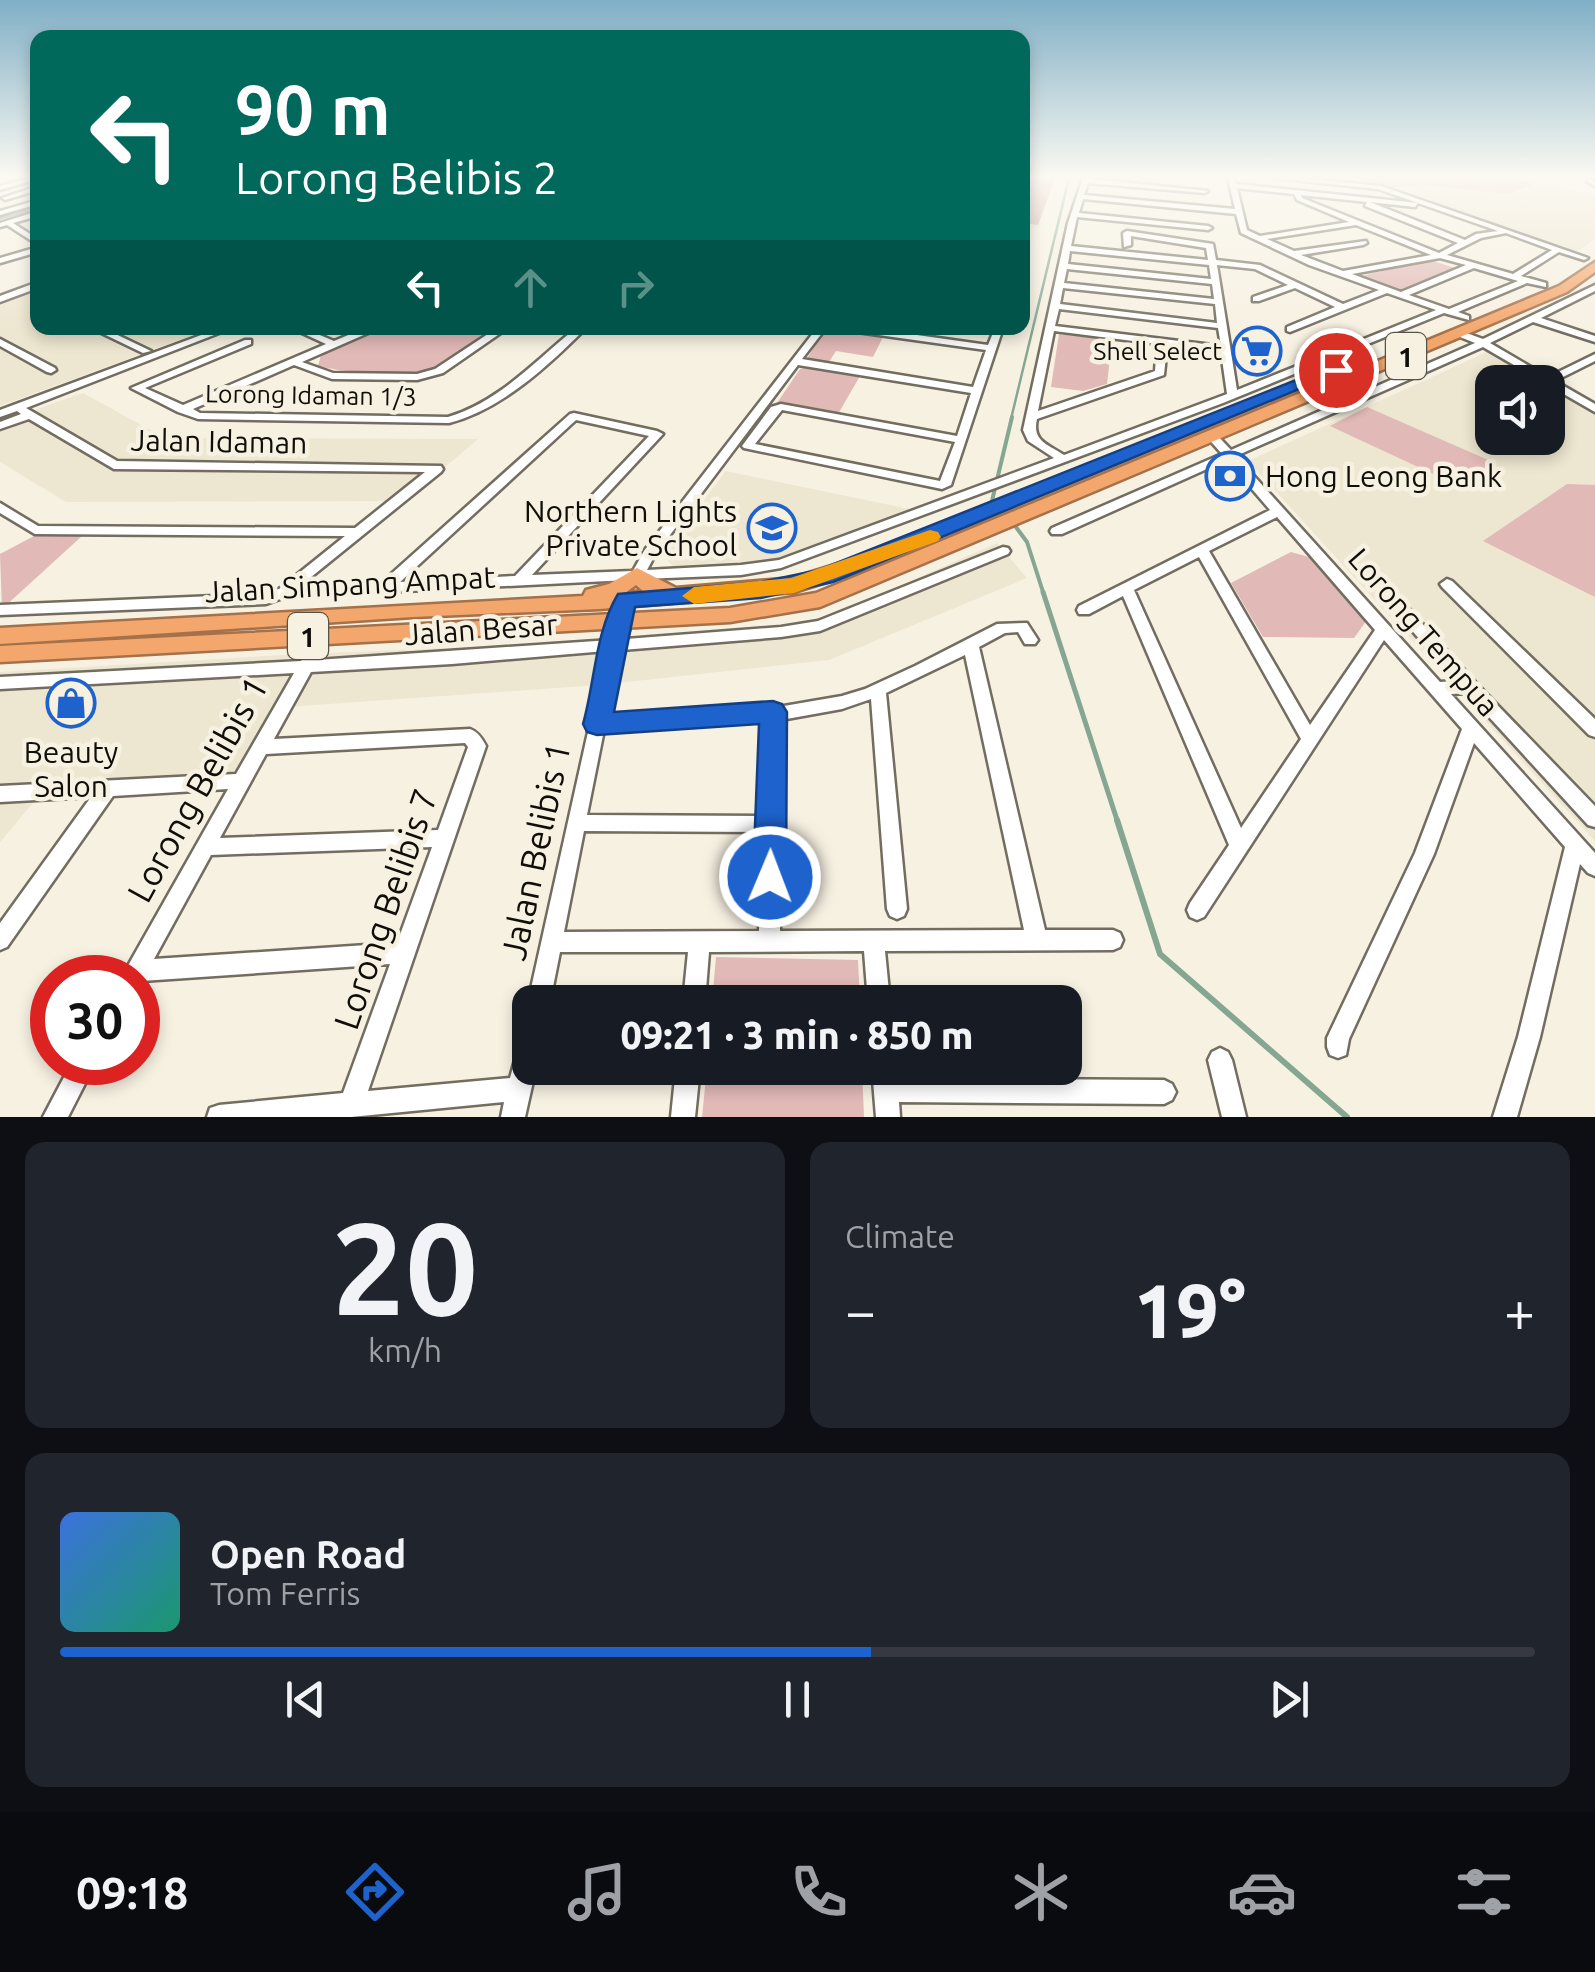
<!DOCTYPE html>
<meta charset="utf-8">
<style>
body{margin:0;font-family:Ubuntu,sans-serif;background:#20242c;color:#f1f3f6;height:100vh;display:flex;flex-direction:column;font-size:38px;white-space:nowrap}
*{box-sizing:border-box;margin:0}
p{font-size:32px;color:#9ea1a6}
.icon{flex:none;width:55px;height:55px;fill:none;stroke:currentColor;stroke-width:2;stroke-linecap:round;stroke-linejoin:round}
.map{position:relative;height:1117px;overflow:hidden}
.drawer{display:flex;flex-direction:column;gap:25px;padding:25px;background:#0d0f14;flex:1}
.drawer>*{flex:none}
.banner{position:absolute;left:30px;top:30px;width:1000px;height:305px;border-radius:20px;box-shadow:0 5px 15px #0003;background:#00695c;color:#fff;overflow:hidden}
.fabs{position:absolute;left:1475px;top:365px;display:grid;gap:20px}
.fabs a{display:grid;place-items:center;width:90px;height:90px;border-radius:20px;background:#171b24;box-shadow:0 5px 15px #0003;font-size:50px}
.speed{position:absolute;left:30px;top:955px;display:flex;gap:20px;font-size:50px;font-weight:700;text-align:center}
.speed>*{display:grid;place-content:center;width:130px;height:130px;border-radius:50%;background:#171b24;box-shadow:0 5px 15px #0003;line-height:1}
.speed .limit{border:15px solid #d22;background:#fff;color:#111}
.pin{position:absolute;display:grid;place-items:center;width:85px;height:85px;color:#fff;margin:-42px;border:5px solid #fff;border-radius:50%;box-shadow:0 2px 10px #0007}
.me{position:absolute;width:110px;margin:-55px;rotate:1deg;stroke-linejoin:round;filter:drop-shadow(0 0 8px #0008)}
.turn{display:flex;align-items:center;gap:35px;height:210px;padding:0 40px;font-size:45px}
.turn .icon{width:130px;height:130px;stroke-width:2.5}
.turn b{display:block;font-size:70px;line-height:85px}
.lanes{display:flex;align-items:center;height:95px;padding:0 40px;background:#0003;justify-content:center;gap:50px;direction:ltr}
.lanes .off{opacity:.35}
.big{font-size:75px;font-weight:800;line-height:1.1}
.drawer .card{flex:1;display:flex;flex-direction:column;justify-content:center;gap:15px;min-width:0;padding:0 35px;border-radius:20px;background:#20242c}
.drawer .dial{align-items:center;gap:0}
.dial b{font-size:130px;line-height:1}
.song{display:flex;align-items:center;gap:30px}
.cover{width:120px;height:120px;border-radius:15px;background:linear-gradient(135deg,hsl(220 70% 55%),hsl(160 70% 35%))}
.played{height:10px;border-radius:5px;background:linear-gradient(90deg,#1d62cd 55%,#363941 55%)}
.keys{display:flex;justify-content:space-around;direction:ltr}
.heat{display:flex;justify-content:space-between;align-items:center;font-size:55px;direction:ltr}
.drawer .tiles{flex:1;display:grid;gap:25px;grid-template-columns:1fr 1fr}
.card:last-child{grid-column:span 2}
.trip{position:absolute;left:512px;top:985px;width:570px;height:100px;border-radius:20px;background:#171b24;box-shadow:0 5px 15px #0003;font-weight:800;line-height:100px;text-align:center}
.dock{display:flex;height:160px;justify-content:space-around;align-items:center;background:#090b0e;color:#9ea1a6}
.dock .icon{width:70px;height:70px}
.dock .on{color:#1d62cd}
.dock b{font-size:45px;color:#f1f3f6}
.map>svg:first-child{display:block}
.built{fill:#ede6d0}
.green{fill:#e1b9b6}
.forest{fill:#d2aaa7}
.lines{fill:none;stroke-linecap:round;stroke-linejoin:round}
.stream-far3{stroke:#85a792;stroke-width:2.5}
.stream-far2{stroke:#85a792;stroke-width:4}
.stream-far1{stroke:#85a792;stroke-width:5}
.stream{stroke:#85a792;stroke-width:6}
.river{fill:#85a792;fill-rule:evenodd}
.minor-casing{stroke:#726d60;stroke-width:5}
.highway-casing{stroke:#a4714a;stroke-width:5}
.minor{fill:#fff;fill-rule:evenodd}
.highway{fill:#f4a76d;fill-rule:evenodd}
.route{fill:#1d62cd;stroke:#134085;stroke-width:2.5}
.slow{fill:#f59e0b}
.labels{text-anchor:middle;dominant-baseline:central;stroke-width:9;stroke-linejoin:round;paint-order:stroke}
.far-poi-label{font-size:25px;fill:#100e09;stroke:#f7f1e2;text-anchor:end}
.far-street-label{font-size:25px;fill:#100e09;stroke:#f7f1e2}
.shield{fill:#f7f1e2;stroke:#55524a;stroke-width:2.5}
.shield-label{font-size:28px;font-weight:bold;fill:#100e09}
.street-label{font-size:30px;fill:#100e09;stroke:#f7f1e2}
.poi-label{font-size:30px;fill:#100e09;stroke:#f7f1e2;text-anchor:start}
.near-street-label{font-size:35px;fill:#100e09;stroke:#f7f1e2}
</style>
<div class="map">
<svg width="1595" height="1117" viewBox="0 0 1595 1117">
<rect width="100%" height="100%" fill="#f7f1e2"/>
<path class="built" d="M1362 178H1569L1559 187 1595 195V239L1575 253Z
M37 283 38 328H212L0 406V297Z
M1489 351 1542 382H1492V438H1548V386L1595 414V841L1248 461Z
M83 393 165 438 478 439 405 501 66 502 0 462V422Z
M726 471 909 509 773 560 673 566 662 555Z
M997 543 1027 578 829 660 599 685 272 708 226 791 37 798 0 842V672L301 654 605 642 811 625Z"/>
<path class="green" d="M1362 178H1516L1533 185 1508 194 1421 184C1404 190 1377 187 1362 178Z
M1430 260 1455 268 1401 290 1361 276Z
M382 328H493C475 340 455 359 434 367 409 378 345 373 318 366L321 355Z
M826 329 883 337 873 357 836 351 829 362 807 358Z
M1059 334 1112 340 1107 384 1083 391 1051 387Z
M808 367 860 376 838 414 777 403 800 369Z
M1367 407 1495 463 1459 486 1330 426Z
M1567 484 1595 485V597L1483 541Z
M36 535 82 536 2 609 0 554Z
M1291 552 1309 557 1367 620 1354 638 1263 637 1231 583Z
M716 957 858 960 860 1002H712Z
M707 1068H862L864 1117H702Z"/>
<path class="forest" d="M1023 178H1055L1038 225 1023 223Z"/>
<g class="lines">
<path class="stream-far3" d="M1011 419 1069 178"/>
<path class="stream-far2" d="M1006 517 991 505 1012 417
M1013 523 1027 542 1044 595"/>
<path class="stream-far1" d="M1043 592 1118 823"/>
<path class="stream" d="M1117 820 1160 954 1347 1117"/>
<path class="river" d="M38 202V209L0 220V214Z"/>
<g class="minor-casing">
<path id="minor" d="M29 178 38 179 0 190V186Z
M1083 178 1208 191 1205 193 1088 183 1084 195 1235 209 1228 178H1234L1236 184 1418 203 1415 207 1370 202 1465 240 1476 234 1498 231 1378 189 1275 178H1296L1381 186 1588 258 1584 260 1559 252 1521 276 1546 283V287L1527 283 1458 312 1469 316V320L1444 313 1223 403 781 568 741 575 642 579 639 585H629L628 580 286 597 266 604 0 615V605L264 594 279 589 345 536 35 534 0 513V503L38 526 355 528 425 472 114 469 29 419 0 429V422L21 414 17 411 0 417V410L220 328H232L26 408 117 461 441 466 443 469 441 472 300 586 381 583 570 414 574 413 657 431 663 434 532 575 633 571 644 551 817 328H826L802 359 973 387 986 350 850 331 845 328H867L988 345 995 328H1003L951 485 942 489 744 448 742 446 771 407 781 404 957 436 971 393 798 365 655 555 647 570 741 565 779 560 1054 458 1028 441 1023 430 1068 223ZM1237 188 1294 194 1297 200 1349 222 1260 236 1247 230ZM1301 195 1367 202 1365 206 1458 243 1439 253 1434 251 1302 198ZM1083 199 1236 214 1241 233 1309 265 1379 290 1343 304 1260 265 1216 260 1213 244 1127 231 1123 233 1124 247 1131 245V236L1206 248 1208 260 1071 246 1077 217 1208 230 1212 228 1208 226 1079 213ZM1356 225 1431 255 1343 271 1301 255 1363 245 1367 243 1366 241 1294 251 1267 239ZM1506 233 1552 250 1513 274 1447 255 1481 238ZM1070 251 1209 265 1211 279 1068 264ZM1440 258 1466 265 1401 292 1352 274ZM1217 265 1255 269 1288 285 1253 297V301H1259L1295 288 1335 307 1287 327V331L1290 332 1387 293 1436 310 1237 390ZM1474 268 1518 281 1449 309 1409 295ZM1067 269 1212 284 1214 299 1064 283ZM1063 288 1215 304 1217 323 1060 304ZM1059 309 1218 328 1221 346 1055 326ZM1054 331 1157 344 1155 371 1038 411ZM1167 345 1221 352 1227 394 1064 455C1047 444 1032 441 1037 419L1164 375ZM782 410 955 442 940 481 755 444ZM576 420 649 436 515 576 400 582Z
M1589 179 1595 181V186L1587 182Z
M38 186V190L5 200 2 198Z
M38 200V204L0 215V211Z
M38 211V216L13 223 38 239V245L7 225 0 227V223Z
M38 247V252L0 263V258Z
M1022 250 1027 252 1022 257Z
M35 283H38V288L0 302V296Z
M1595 285V291L1541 318 1595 336V342L1533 322 1490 343 1548 377 1595 354V361L1555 381 1595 404V412L1548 385V382H1543L1483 347 1236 456 1440 682 1456 681 1381 595 1379 592 1381 589H1391L1476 683 1595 806V827L1588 825 1467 693 1451 694 1595 853V876L1588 873 1580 864 1540 1037 1517 1117H1493L1518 1037 1565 847 1474 743 1434 854 1349 1039 1346 1055 1338 1058 1330 1055 1327 1047V1038L1415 853 1462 729 1384 640 1204 917 1197 920 1190 917 1187 910 1190 903 1229 845 1123 596 1089 614H1079L1077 610 1079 606 1270 510 1227 460 1062 534H1052L1050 531 1052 528 1222 454 1206 436 1208 434H1216L1231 450 1475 343 1455 335V331H1461L1483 339ZM1277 517 1375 630 1310 725 1209 551ZM1199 557 1301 739 1241 828 1134 590Z
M91 328H103L151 351 143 353Z
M291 328H303L334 341 365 328H376L375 330 302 362 333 373 417 374 435 369 497 328H508L443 373 417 380 332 379 294 365 193 409 200 413 448 417C499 402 536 360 576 328H586C548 366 502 409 449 423L198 419 178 412 131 388 245 340H251V344L145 388 183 405 326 344Z
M0 339 55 368 56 370 51 373 47 372 0 346Z
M1003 547 1008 548 1010 551 1008 554 820 631 781 637 622 650 607 717 767 708 773 706 778 707 842 696 865 689 915 666 997 624 1027 623 1038 640 1035 644H1025L1018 632 1005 633 979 647 1045 930H1113L1120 933 1123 940 1120 947 1113 950 885 951 890 1002H868L864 951 709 952 705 1002H683L688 952H560L550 1002H530V1007L528 1002 606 651 452 664 311 672 274 739 470 729C478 732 482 738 486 746L368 1091 510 1078 522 1035 530 1032V1068H536L525 1117H501L504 1102 351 1117H207L210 1108 219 1105 343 1093 390 964 142 981 138 987V978H121L228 789 113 796 7 947 0 950V923L91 797 0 802V786L236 774 294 673 0 689V677L301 661 318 631H328L331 635 317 660 611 640 619 620V600L626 595 633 600V620L626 639 781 627 818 621ZM965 655 1024 930 780 931 781 720 842 709 871 699 887 909 890 916 897 919 904 916 907 909 886 693ZM764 722 762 816 587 815 604 730ZM465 743 468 747 438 830 220 838 266 754ZM584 831 761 832 759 931 564 932ZM432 847 397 943 154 959 211 855Z
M1447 579 1452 581 1595 719V737L1589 735 1442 587 1440 584Z
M1220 1048 1228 1052 1232 1060 1246 1117H1222L1208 1060 1212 1052Z
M72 1062H96L68 1117H43Z
M676 1068H700L695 1117H671Z
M872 1068H895L897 1078 1164 1080 1172 1084 1176 1092 1172 1100 1164 1104 899 1102 900 1117H876Z"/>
</g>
<g class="highway-casing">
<path id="highway" d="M1595 262V272L1567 292 820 607 730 622 0 662V646L730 608 816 593 1559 286Z
M1358 357 1363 358V364L868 569 794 592 600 609 413 617 0 644V628L583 596 586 590 609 584 637 568 676 588 793 578 854 559 970 514ZM636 585 643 591 625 593Z"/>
</g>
<use href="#minor" class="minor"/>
<use href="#highway" class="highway"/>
</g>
<linearGradient id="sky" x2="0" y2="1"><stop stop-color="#80afc6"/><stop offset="0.53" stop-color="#fbf9f2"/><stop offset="1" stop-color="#fbf9f2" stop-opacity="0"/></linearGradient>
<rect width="1595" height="334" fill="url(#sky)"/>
<path class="route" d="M1331 366 1345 370 833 582 761 598 635 607 614 712 773 701 782 704 787 712 786 877 781 887 770 892 758 887 753 877 759 724 597 735 587 732 583 724C595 682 595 632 618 594L761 582 819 570Z"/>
<path class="slow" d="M930 530 938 532 941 537 938 541 794 593 694 604 682 596 694 587 791 578Z"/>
<defs>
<g id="supermarket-ring" transform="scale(2.5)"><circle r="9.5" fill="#f7f1e2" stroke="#1d62cd" stroke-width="1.5"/><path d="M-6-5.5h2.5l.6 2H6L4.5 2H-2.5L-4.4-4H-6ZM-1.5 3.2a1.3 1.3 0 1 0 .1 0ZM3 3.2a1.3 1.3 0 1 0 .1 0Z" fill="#1d62cd"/></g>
<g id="bank-ring" transform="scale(2.5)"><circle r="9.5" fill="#f7f1e2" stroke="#1d62cd" stroke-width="1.5"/><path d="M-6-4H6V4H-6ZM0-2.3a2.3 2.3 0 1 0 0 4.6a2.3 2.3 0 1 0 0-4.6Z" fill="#1d62cd"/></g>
<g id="school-ring" transform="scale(2.5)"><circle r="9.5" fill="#f7f1e2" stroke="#1d62cd" stroke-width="1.5"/><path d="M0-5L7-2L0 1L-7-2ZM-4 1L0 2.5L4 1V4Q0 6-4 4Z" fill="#1d62cd"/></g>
<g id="shop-ring" transform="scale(2.5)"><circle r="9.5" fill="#f7f1e2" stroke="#1d62cd" stroke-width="1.5"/><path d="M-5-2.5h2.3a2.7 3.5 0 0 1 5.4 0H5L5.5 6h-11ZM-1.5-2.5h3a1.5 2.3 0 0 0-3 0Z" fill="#1d62cd"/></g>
</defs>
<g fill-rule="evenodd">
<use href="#supermarket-ring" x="1257" y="351"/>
<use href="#bank-ring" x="1230" y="476"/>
<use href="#school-ring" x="772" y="528"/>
<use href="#shop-ring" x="71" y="703"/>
</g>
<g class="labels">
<g class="far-poi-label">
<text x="1222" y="351">Shell Select</text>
</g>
<g class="far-street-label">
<text transform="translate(311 395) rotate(1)">Lorong Idaman 1/3</text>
</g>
<g class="shield">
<rect x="1386" y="333" width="40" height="46" rx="8"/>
<rect x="288" y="613" width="40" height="46" rx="8"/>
</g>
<g class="shield-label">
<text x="1406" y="356">1</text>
<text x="308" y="636">1</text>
</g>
<g class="street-label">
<text transform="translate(219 441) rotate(1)">Jalan Idaman</text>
<text transform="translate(350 584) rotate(-3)">Jalan Simpang Ampat</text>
<text transform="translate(481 629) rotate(-4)">Jalan Besar</text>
<text transform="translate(1424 632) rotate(49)">Lorong Tempua</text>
</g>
<g class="poi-label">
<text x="1265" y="476">Hong Leong Bank</text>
<text x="737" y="511" text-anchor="end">Northern Lights<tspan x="737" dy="34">Private School</tspan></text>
<text x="71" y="752" text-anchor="middle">Beauty<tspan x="71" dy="34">Salon</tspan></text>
</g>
<g class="near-street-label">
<text transform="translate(197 789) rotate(-61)">Lorong Belibis 1</text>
<text transform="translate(535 851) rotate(-78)">Jalan Belibis 1</text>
<text transform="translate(385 909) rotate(-71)">Lorong Belibis 7</text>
</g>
</g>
</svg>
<div class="fabs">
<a><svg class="icon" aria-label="sound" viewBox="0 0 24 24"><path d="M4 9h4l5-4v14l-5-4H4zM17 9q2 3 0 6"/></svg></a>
</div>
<div class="speed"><div class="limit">30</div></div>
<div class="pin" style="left:1336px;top:370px;background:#d93025"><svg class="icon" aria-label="arrive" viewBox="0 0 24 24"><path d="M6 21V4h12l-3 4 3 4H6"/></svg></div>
<svg class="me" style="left:770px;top:877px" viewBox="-20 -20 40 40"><circle r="17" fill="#1d62cd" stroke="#fff" stroke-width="3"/><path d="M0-11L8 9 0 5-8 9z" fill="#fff"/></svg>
<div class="trip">09:21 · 3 min · 850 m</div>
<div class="banner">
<div class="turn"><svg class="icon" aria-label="left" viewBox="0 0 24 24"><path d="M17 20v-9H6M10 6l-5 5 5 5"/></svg><div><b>90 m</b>Lorong Belibis 2</div></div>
<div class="lanes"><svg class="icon" aria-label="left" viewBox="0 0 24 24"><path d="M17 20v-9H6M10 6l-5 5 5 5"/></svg><svg class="icon off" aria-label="ahead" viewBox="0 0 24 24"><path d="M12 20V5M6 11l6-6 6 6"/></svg><svg class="icon off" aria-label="right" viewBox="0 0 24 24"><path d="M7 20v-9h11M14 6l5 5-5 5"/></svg></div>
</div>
</div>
<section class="drawer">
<div class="tiles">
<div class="card dial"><b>20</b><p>km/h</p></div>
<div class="card"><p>Climate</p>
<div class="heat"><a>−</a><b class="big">19°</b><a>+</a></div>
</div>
<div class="card">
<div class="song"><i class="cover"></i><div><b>Open Road</b><p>Tom Ferris</p></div></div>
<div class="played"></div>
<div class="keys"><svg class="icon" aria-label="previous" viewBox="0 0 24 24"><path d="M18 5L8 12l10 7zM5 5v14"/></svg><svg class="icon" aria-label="pause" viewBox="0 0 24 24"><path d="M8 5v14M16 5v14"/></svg><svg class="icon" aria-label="next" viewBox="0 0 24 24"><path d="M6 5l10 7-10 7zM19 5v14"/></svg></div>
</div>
</div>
</section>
<nav class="dock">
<b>09:18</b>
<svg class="icon on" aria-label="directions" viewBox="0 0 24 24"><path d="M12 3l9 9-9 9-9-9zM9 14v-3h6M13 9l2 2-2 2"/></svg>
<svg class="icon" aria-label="music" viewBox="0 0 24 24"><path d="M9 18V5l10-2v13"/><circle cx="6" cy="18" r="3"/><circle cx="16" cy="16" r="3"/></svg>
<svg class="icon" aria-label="phone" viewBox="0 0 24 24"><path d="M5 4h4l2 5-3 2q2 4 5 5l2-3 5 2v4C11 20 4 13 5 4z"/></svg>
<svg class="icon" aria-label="climate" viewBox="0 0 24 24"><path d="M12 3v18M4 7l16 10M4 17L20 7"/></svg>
<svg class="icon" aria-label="car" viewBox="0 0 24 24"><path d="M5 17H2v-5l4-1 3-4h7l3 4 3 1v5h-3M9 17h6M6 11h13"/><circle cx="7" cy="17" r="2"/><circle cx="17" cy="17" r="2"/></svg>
<svg class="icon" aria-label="filters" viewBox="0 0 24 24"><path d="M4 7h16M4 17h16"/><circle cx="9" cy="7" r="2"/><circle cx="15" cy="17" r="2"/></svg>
</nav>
